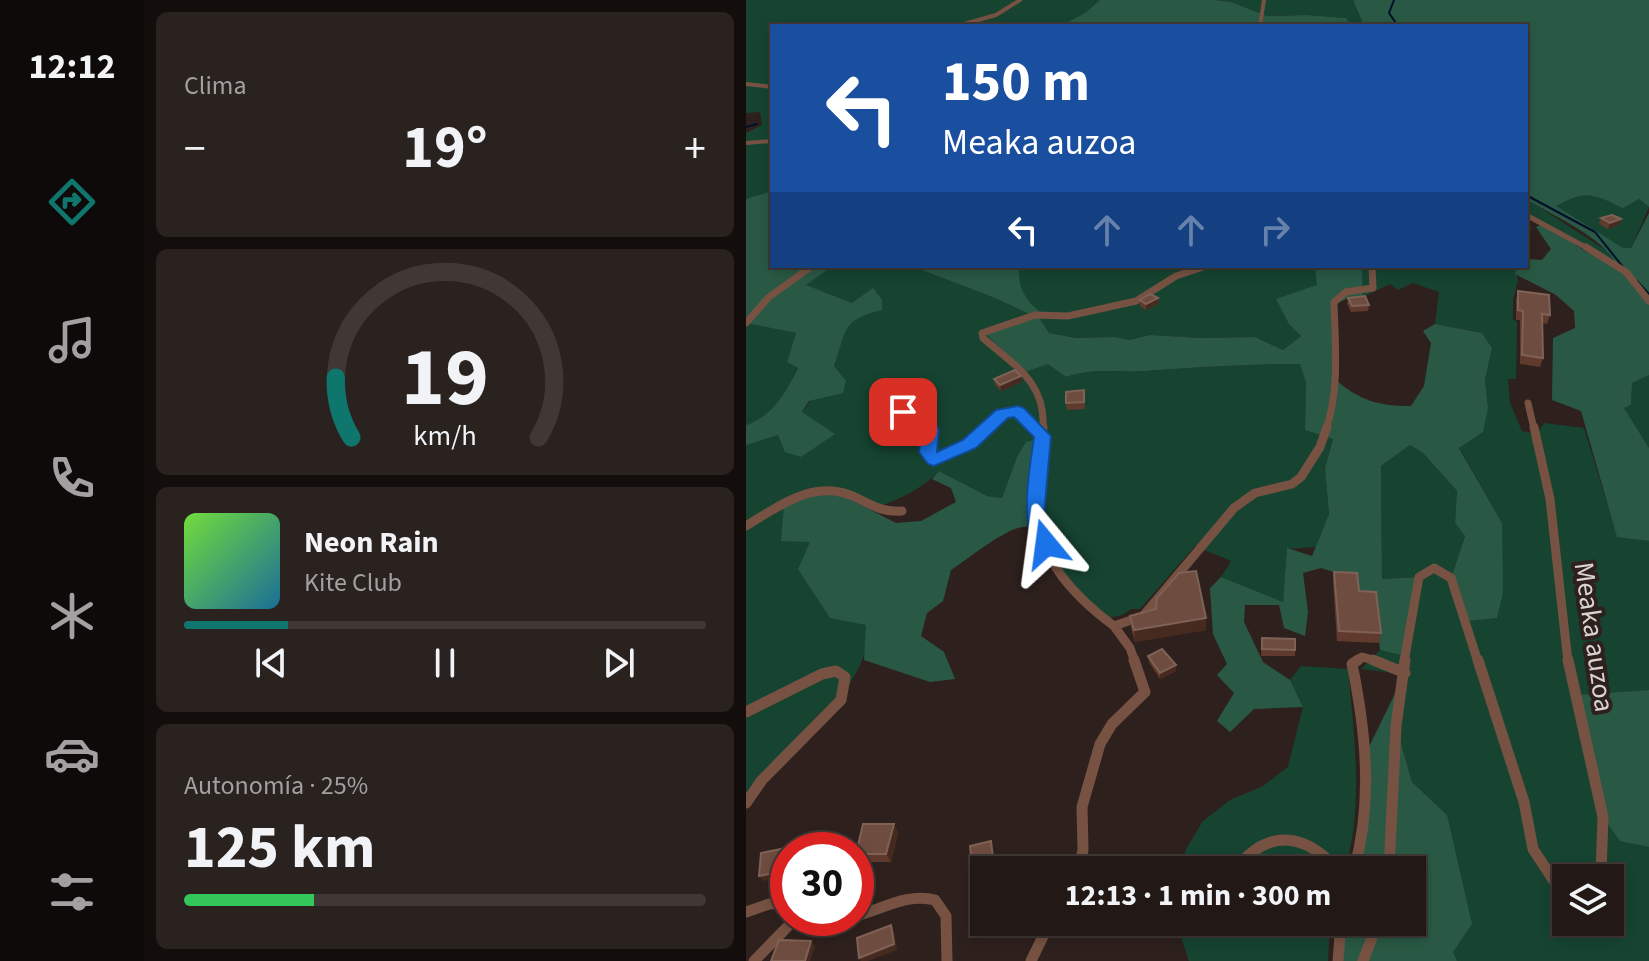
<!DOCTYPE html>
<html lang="es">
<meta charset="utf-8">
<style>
body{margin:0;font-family:"Source Sans 3",sans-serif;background:#2a221f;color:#f1f3f6;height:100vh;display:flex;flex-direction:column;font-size:30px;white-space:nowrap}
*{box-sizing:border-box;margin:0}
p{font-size:26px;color:#a2a0a1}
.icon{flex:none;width:44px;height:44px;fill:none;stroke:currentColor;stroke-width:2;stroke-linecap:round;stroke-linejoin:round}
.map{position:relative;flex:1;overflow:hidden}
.details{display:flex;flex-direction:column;gap:12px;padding:12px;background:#130e0c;width:602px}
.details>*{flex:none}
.guide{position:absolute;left:24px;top:24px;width:758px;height:244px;border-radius:0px;box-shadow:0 4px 12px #0003,0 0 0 2px #3f3835;background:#1a4fa0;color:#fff;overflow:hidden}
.buttons{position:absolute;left:806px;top:864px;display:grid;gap:16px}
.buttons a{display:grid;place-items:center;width:72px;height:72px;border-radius:0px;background:#221916;box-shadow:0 4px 12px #0003,0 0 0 2px #3f3835;font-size:40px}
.speed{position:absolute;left:24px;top:832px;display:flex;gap:16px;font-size:40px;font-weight:700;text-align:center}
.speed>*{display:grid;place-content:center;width:104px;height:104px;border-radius:50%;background:#221916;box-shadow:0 4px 12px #0003,0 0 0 2px #3f3835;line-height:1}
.speed .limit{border:12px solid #d22;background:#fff;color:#111}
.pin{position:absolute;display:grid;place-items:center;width:68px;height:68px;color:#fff;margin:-34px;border-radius:16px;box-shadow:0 4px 12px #0006}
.me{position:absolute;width:88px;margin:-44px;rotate:344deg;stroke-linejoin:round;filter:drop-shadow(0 0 6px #0008)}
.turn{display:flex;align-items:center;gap:28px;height:168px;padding:0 40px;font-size:36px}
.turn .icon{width:104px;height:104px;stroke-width:2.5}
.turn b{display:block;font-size:56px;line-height:68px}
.lanes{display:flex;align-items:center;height:76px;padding:0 40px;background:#0003;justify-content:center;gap:40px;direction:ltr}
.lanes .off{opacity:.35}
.big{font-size:60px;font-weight:700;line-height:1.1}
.details .card{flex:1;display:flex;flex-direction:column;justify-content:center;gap:12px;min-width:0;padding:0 28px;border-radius:12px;background:#2a221f}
.details .dial{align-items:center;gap:0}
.dial svg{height:208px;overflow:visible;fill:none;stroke:#3f3835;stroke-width:7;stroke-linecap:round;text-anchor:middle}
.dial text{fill:#f1f3f6;stroke:none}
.song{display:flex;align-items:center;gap:24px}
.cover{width:96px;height:96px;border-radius:12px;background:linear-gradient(135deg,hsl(100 70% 55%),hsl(200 70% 35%))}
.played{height:8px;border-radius:4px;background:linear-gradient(90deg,#0f766e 20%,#3f3835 20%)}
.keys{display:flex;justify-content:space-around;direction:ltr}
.heat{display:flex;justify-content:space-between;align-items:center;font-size:44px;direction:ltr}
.charge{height:12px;border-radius:6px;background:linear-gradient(90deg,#34c759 25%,#3f3835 0)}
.trip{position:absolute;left:224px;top:856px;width:456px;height:80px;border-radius:0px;background:#221916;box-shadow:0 4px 12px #0003,0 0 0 2px #3f3835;font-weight:700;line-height:80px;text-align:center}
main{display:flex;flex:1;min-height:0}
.menu{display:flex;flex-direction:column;width:144px;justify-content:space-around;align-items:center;background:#0e0a09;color:#a2a0a1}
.menu .icon{width:56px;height:56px}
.menu .active{color:#0f766e}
.menu b{font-size:36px;color:#f1f3f6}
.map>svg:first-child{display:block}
.green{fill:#164431;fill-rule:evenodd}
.forest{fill:#295944}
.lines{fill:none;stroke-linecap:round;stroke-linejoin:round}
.stream{stroke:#020f2c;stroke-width:2}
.minor-far4{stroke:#775243;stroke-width:4}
.minor-far3{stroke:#775243;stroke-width:5}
.minor-far2{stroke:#775243;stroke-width:7}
.minor-far1{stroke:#775243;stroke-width:9}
.minor{stroke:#775243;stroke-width:11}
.tertiary{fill:#775243;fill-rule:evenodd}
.wall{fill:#603b2d}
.shaded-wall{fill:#472a1f}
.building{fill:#6e4c3f;stroke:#7f6156;stroke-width:2}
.route{fill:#1a73e8;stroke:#114b97;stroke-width:2}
.labels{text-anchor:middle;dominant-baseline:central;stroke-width:8;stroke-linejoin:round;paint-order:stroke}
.street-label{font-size:28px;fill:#dcd3d0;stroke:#2e211d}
</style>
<main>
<nav class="menu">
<b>12:12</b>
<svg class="icon active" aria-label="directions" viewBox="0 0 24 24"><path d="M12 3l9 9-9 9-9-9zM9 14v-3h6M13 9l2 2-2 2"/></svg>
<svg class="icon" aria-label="music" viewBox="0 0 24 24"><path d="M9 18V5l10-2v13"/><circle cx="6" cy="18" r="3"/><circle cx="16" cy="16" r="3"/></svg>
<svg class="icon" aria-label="phone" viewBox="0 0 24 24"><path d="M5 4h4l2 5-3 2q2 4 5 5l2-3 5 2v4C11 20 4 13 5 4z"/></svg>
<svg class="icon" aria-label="climate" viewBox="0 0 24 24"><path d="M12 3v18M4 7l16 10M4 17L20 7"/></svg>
<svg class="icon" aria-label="car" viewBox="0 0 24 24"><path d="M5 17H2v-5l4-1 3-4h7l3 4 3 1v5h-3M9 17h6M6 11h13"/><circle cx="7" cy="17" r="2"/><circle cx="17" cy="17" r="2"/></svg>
<svg class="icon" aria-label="filters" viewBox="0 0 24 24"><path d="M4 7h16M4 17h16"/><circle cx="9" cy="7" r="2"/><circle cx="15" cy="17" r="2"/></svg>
</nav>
<section class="details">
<div class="card"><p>Clima</p>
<div class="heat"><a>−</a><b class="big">19°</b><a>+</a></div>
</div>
<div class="card dial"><svg viewBox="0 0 100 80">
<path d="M14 69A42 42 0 1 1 86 69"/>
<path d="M14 69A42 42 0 0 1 8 46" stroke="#0f766e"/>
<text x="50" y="56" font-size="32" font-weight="700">19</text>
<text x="50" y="72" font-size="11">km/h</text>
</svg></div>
<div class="card">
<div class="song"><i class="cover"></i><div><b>Neon Rain</b><p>Kite Club</p></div></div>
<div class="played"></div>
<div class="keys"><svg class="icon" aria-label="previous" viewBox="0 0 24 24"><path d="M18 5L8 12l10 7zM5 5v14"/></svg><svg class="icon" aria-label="pause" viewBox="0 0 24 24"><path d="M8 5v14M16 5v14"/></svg><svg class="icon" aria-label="next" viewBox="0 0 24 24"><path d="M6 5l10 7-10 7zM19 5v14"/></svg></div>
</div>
<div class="card"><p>Autonomía · 25%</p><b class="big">125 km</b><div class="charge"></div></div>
</section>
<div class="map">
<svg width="903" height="961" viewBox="0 0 903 961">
<rect width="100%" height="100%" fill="#2e211d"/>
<path class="green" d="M0 0H354L339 13 314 26H26V191L0 199V133L16 125 14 112 0 113Z
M469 0H607L618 26 604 24 599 18 561 15 521 16 485 2Z
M842 193 877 207 893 199 903 207 885 248H876L810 206 832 194Z
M785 202 866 254 870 265 840 252 780 214V203Z
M87 266 168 267 249 298 283 314 272 280 273 266H569L572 285 543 324 555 336 537 350 509 337 455 338 404 335 383 340 369 337 334 338 302 333V364L320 377C351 367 369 373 399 371 451 367 502 364 554 364L560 383 559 430 587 439 579 468 583 514 570 547 541 549 537 602 475 577 485 561 449 546 394 609H385C330 655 282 491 271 457L256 498 241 496 193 471C177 488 154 499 132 507L121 501 64 542C77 560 113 605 120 623 137 674 32 766 0 801V444L32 435H88L56 413 88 366 97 330 112 316 106 303 59 285Z
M616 266H770L772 280 767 300V319L771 322 770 379H762L764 403 776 431 791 434 798 423 838 428 871 536 903 541V690L831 695 863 821 874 840 903 847V961H711L706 952 701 815 666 782 650 726 658 674 615 669 634 650 655 655 672 577 636 579 635 466 664 445 677 453 711 491 709 523 719 535 705 578 755 598 756 523 713 447 742 408 739 380 746 348 736 333 689 324 693 292 667 283 652 290 644 284 617 297ZM820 878H864V922H820Z
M0 323 50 333 41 362 52 367C40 391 27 418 0 425Z
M903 375V448L878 408 885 405 886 383Z
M555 666 602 669C608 734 618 806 599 870H435L440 849 457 821 484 800 517 786 542 767 557 707 544 680Z
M430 922H584L582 961H443Z"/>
<path class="forest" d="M354 0H469L485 2 521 16 561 15 600 18 604 24 612 26H314L339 13Z
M607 0H903V207L893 199 877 208C846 194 842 189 810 206L877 248H885L903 213V375L886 383 885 405 878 408 903 448V541L871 537 835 411 806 400 807 338 829 328 828 311 810 295 769 274 770 266H780V259L796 260 805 249 790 227 798 223 840 252 870 264C859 239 808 216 785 202L780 203V26H618Z
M26 191V266H87L60 285 106 303 127 288 136 300V310C94 320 101 331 88 366L100 381 97 393 63 401 56 412 89 434 55 457 39 452 32 435 0 445V425C27 417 40 391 52 368L41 362 50 333 0 323V199Z
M128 266H273C272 288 278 298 294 312L283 314 249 298 168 267Z
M569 266H616L617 297 602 298 590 304V380C614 401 634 406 665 406L678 386 685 343 677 331 689 324 736 333 746 348 739 380 742 408 737 432 713 448 756 523 757 593 751 618 720 621 705 578 719 536 709 523 711 491 677 453 664 445 635 466 636 579 673 577 655 655 634 650 629 602 611 600 610 579 575 568 557 573 562 612 559 636 538 628 533 605H499L498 622 517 662 544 680 557 707 508 709 484 732 471 721 488 693 471 675 481 664 467 634 464 588 475 577 537 602 541 548 566 556 583 514 579 468 587 439 559 430 560 383 554 364C502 364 451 367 399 371 368 373 351 367 320 377L302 364 279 372 239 333 292 316 303 333 331 338 369 337 383 340 404 335 455 338 509 337 537 350 555 336 543 324 530 299 571 285Z
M292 439 286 515 280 527C263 525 222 559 205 570L197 601 181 613 175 636 198 652 209 679 184 682 118 660 120 625 84 618 52 569 64 542 35 541 38 505 63 495 94 494 150 523 175 521 210 502 205 488 186 479 193 471 241 496 256 498 271 457 280 442Z
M659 673 650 726 666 782 701 815 726 924 707 952 711 961H592L595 922H666V870H608L620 753Z
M903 690V847L874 841 857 817 830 695Z"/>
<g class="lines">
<path class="stream" d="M648 0 643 13 652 26
M0 127 11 124
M780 195 849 232 877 267
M891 281 903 294"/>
<path class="minor-far4" d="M211 26 250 15 274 0
M514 26 518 0
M0 84 26 87"/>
<path class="minor-far3" d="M780 215 843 249"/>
<path class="minor-far2" d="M840 247 880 272 903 301
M0 323 23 297 66 266
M782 403 788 429
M157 412 185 429
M240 429 259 414 272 411 290 429
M297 429C300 382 269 366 237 338L236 333 289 315 322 316 390 301 430 276 460 266
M580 429C594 391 589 342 588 302L600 292 627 288 626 266"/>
<path class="minor-far1" d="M182 427 185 429 181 452 188 460 220 446 242 427
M288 427 297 436
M297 427C295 454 288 482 290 509 293 560 329 597 368 626
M788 427 804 499 822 662
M0 526C33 506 69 478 109 497 125 505 138 513 156 511
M389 662 384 648 368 626 397 616 488 508 509 493 546 484 555 477 574 447 581 427
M609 662 616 657 635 662
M658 662 673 577 688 568 705 578 732 662"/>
<path class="minor" d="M627 660 659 673
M732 660 778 802 787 849 812 887 820 889
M822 660 857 817 855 873 851 878
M0 712 76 674 90 671 99 677 95 700 16 780 0 803
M332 870 337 850 336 807 354 744 366 724 399 692 388 660
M489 870C522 827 559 833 592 870
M608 870C627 802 620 732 606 664L612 660
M643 870 650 726 659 660
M0 912 23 904 42 903
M79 918C118 925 151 890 189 900L200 916 201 961
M8 961 50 918
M285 961 304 922
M592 961 595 922
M617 961 632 922"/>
<path class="tertiary" d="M26 139V143L0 145V141Z"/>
</g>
<path class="wall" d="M855 218 875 219 873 225 862 229 853 224Z
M772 291 804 315 801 324 796 323 797 358 794 367 774 364V320H770V300Z
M412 298V304L400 310 394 306V300Z
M602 298 623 305 622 311 605 312 601 304Z
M248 379 276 382 255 391 249 385Z
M338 390 339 409 321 410 320 403Z
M160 417 168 427 156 443 140 442 137 432Z
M588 572 613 591 635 633 633 643 591 641 587 582Z
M384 616 460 618V630L389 642 385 628Z
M516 638 549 650V656H515Z
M402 656 430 671 414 679 403 662Z
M148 824 152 833 145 862H114L110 855V850Z"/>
<path class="shaded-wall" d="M875 219 873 225 862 229 864 223Z
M786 226 784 232 780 233V228Z
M412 298V304L400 310V304Z
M275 376 276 382 255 391 254 385Z
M165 417 168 427 156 443 154 434Z
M460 618V630L389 642 388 630Z
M430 665V671L414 679V673Z
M148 824 152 833 145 862 140 854Z
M42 870V876L17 881 13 876Z
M238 872V878L229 881 227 875Z
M145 925 148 931 151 950 122 961H115L113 958Z
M65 941 69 947 64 961H59Z"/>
<path class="building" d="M866 215 875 219 864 223 855 218Z
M772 291 803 295 804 315 796 314 797 358 776 355 777 311 772 310Z
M404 294 412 298 400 304 394 300Z
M619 296 623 305 606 306 602 298Z
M269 370 275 376 254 385 248 379Z
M338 390V402L320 403V392Z
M153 409 160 417H165L154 434 137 432Z
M450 571 460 618 388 630 384 616 410 609 411 598 433 573Z
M588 572 611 573 613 591 630 592 635 633 593 631Z
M516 638 549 639V650L516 649Z
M416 649 430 665 414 673 402 656Z
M117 824H148L140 854H110Z
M245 841 247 858H250L251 868 238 870V872L227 875 224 846Z
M45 847V850H42V870L13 876 15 853Z
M145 925 148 944 113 958 111 938Z
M33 940 65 941 59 961H25Z"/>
<path class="route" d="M272 406 278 408 305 436 298 515 309 544 300 551C268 542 285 462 288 437L268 417 262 418 230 448 188 466 182 464 173 452 176 431 149 412 157 407 191 426 193 429 191 452 217 440 250 410Z"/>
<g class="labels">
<g class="street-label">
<text transform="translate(848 637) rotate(82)">Meaka auzoa</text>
</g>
</g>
</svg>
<div class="buttons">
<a><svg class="icon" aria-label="layers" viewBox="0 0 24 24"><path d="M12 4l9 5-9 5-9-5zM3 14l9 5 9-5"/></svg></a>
</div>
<div class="speed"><div class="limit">30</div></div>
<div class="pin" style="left:157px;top:412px;background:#d93025"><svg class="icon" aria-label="arrive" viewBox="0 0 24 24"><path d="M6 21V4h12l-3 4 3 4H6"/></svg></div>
<svg class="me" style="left:300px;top:544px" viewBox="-20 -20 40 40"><path d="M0-17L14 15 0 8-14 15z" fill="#1a73e8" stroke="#fff" stroke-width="4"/></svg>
<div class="trip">12:13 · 1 min · 300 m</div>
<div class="guide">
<div class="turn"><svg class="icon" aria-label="left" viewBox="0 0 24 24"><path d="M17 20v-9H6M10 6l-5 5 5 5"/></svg><div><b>150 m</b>Meaka auzoa</div></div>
<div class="lanes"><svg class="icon" aria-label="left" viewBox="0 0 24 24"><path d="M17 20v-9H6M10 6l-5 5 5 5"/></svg><svg class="icon off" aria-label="ahead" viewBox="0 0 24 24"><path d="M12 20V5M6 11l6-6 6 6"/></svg><svg class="icon off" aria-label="ahead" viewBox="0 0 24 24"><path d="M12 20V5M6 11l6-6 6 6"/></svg><svg class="icon off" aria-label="right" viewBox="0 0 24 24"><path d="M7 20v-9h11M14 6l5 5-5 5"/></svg></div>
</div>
</div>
</main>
